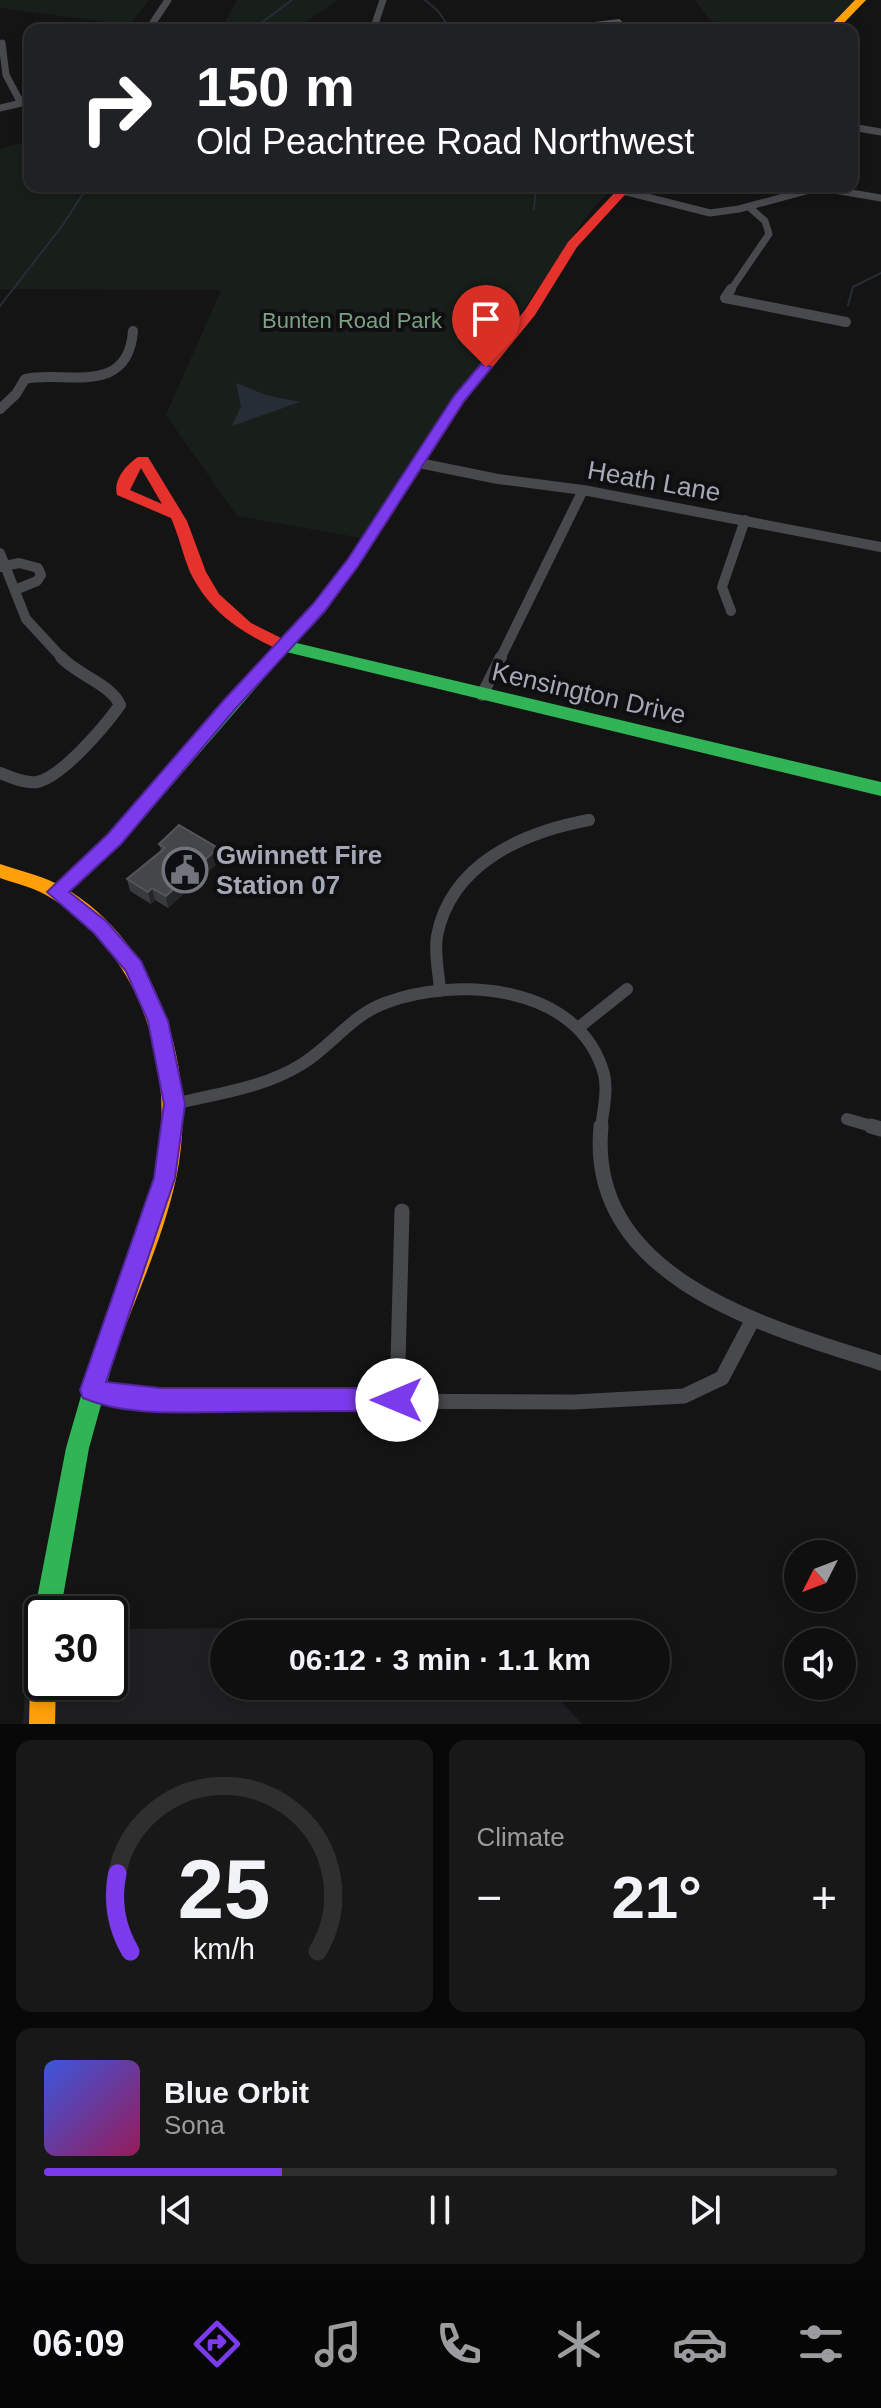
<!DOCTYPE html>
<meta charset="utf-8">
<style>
body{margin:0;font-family:Helvetica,sans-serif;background:#181818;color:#f1f3f6;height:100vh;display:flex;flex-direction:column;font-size:30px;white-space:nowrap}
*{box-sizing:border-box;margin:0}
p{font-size:26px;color:#9b9c9e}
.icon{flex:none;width:44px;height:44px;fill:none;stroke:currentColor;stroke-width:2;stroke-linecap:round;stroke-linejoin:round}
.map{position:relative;height:1724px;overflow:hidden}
.details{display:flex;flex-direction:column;gap:16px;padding:16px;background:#080808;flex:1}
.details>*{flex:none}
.guide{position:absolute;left:24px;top:24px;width:834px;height:168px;border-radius:16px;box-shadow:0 4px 12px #0003,0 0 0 2px #2f2f2f;background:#202124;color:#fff;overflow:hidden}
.needle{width:52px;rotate:228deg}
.buttons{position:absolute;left:784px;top:1540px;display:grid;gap:16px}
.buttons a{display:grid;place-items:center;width:72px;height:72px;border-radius:50%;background:#0f0f0f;box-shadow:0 4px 12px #0003,0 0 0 2px #2f2f2f;font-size:40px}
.speed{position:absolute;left:24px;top:1596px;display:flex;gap:16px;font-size:40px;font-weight:700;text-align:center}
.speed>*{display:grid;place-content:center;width:104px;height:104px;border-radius:50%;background:#0f0f0f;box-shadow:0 4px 12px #0003,0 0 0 2px #2f2f2f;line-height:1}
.speed .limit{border:4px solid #111;border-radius:12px;background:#fff;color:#111}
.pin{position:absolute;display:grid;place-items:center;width:68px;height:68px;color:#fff;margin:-82px -34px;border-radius:50% 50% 50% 0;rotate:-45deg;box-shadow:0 0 8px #0007}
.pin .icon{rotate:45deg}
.me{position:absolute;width:88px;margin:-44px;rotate:270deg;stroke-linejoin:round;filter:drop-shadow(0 0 6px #0008)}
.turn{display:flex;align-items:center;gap:28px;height:168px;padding:0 40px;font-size:36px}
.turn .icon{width:104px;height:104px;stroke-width:2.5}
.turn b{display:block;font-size:56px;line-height:68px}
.big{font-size:60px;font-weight:800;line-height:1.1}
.details .card{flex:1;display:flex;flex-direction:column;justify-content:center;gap:12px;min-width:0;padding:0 28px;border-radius:16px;background:#181818}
.details .dial{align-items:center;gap:0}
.dial svg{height:208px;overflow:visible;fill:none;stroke:#2f2f2f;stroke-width:7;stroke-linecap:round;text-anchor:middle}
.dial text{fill:#f1f3f6;stroke:none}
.song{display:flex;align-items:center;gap:24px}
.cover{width:96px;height:96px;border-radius:12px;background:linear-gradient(135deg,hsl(230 70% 55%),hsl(330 70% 35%))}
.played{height:8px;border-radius:4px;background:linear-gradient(90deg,#7c3aed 30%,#2f2f2f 30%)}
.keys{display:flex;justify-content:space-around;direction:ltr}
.heat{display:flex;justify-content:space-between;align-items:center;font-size:44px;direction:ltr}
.details .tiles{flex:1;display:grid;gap:16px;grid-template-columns:1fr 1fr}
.card:last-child{grid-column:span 2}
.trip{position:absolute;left:210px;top:1620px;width:460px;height:80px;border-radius:40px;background:#0f0f0f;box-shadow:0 4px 12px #0003,0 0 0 2px #2f2f2f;font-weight:800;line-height:80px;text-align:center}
.tabs{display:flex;height:128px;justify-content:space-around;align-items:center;background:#060606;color:#9b9c9e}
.tabs .icon{width:56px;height:56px}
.tabs .current{color:#7c3aed}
.tabs b{font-size:36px;color:#f1f3f6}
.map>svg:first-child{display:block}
.built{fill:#1f1e21}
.green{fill:#181e1a}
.water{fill:#272d36}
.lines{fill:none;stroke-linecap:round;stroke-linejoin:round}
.stream{stroke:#272d36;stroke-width:2}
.street-far3{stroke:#48494d;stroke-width:7}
.street-far2{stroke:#48494d;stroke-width:10}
.street-far1{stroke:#48494d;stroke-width:12}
.street{stroke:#48494d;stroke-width:15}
.fast{fill:#30b455;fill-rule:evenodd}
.slow{fill:#ff9f0a;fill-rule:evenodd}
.jam{fill:#e5322d;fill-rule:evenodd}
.wall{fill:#393a3d}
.shaded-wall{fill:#252627}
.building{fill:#45464a;stroke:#54555b;stroke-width:2}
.route{fill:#7c3aed;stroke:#51269a;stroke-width:2}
.labels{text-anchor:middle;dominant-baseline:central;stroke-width:8;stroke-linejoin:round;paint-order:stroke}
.far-park-label{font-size:22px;fill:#7ba182;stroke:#0f0e10}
.street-label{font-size:26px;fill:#a5a8b6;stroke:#0f0e10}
.poi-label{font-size:26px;font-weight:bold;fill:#a5a8b6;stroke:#0f0e10;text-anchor:start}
</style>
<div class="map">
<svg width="881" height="1724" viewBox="0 0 881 1724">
<rect width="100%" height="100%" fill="#141414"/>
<path class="built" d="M492 1626 499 1634H224V1686H547L582 1724H23L28 1630H42V1682H110V1629Z"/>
<path class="green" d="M0 0H149L129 25 0 8Z
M237 0H338L294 30H221Z
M695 0H868L822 30H738L710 20Z
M30 141V186H615L591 210 442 429 361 538 237 516 166 415 221 290 0 289V149Z"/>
<path class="water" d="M236 383 266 395 300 402 232 426 241 406Z"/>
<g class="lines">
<path class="stream" d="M425 0 438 11 451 30
M252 30 292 0
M534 209 536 186
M848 305 853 287 881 273
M0 306 62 226 88 186"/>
<path class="street-far3" d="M148 30 168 0
M373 30 383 0
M2 43 6 75 21 103
M0 108 30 101
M852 127 881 132
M623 191 710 213 739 209 809 190H834L881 198
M730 291 769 234 765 221 749 207"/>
<path class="street-far2" d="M731 289 725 298 846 322
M0 409 16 394 25 379C63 370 128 398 133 331
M419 463 498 479 583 490 881 547
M0 553 26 619 63 659
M0 567 19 563 38 568 41 575 37 581 15 590
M731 611 722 587 745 520
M500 659 583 490"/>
<path class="street-far1" d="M482 695 501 657
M0 773C11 777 25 784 37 782 62 777 105 726 120 705 111 684 77 675 61 657
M440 991C439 973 434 954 437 936 451 863 524 832 589 820
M578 1028 627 989
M175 1104C218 1093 264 1088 302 1064 331 1046 352 1015 385 1003 457 976 579 984 604 1074 608 1091 603 1111 601 1128
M847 1119 878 1128"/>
<path class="street" d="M601 1126C586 1279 768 1327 881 1363
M871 1126 881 1129
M92 1390 112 1396 160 1400 574 1402 684 1396 722 1378 752 1321
M397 1400 402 1211"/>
<path class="fast" d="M284 640 881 782V796L278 650 276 646 278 642Z
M273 651 279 653 281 657 279 661 121 844 63 897H51L48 892 51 887 109 834 267 653Z
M105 1340 113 1343 116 1351 89 1448 60 1614H42V1624L34 1614 66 1448 94 1351 97 1343Z"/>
<path class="slow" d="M855 0H866L837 30H826Z
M0 864C20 871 44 876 63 887 161 943 199 1073 176 1179 163 1238 137 1294 116 1351L113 1359 105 1362 97 1359 94 1351C115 1294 142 1237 155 1178 177 1074 145 956 51 898 36 888 17 884 0 878Z
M42 1670V1682H56L55 1724H29L30 1682 34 1673Z"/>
<path class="jam" d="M621 186H633L577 247 535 315 465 401 358 567 325 612 279 661H267L265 657 273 647C237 630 208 609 190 572 183 555 179 536 171 518L117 495C113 480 126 465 138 457H148L187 521 206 572 219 594 251 623 281 638 313 604 348 559 454 396 525 310 568 242ZM141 468 162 504 130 490Z"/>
</g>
<path class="wall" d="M159 844 221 860 168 908 155 900 151 904 130 891 127 879 161 851Z"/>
<path class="shaded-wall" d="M218 848 221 860 168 908 166 896Z
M152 888 155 900 151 904 148 892Z"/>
<path class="building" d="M619 20 628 30H591L586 24Z
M179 825 218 848 166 896 152 888 148 892 127 879 165 848 159 844Z"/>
<path class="route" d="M481 364 492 367 464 401 358 566 324 612 236 708 121 844 69 892 107 922 141 961 168 1021 185 1104 175 1178 106 1382 160 1388H397L405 1391 408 1400 405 1408 397 1411C341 1411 286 1411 230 1412 182 1412 129 1417 83 1398L80 1390 154 1178 164 1104 148 1021 126 971 94 933 47 892 108 834 224 700 313 604 348 559 454 396Z"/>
<defs>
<g id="civic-ring" transform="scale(2.3)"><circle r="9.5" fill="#0f0e10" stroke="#72747d" stroke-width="1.5"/><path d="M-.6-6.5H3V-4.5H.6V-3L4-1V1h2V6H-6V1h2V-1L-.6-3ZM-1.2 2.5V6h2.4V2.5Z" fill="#72747d"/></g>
</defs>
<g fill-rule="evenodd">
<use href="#civic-ring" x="185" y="870"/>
</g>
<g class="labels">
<g class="far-park-label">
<text x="352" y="320">Bunten Road Park</text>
</g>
<g class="street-label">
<text transform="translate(654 481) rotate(10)">Heath Lane</text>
<text transform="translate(589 693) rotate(13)">Kensington Drive</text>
</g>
<g class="poi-label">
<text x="216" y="855">Gwinnett Fire<tspan x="216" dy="30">Station 07</tspan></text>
</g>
</g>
</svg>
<div class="buttons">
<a><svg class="needle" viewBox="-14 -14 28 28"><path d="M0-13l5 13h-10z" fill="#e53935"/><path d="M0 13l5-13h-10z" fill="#9b9c9e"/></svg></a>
<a><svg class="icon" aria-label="sound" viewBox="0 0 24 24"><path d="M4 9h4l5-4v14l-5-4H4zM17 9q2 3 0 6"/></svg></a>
</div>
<div class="speed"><div class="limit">30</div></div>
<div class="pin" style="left:486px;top:367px;background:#d93025"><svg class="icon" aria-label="arrive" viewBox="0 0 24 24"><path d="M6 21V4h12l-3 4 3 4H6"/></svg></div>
<svg class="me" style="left:397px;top:1400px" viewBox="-20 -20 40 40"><circle r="19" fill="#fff"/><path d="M0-13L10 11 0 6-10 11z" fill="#7c3aed"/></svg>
<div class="trip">06:12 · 3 min · 1.1 km</div>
<div class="guide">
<div class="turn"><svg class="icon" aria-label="right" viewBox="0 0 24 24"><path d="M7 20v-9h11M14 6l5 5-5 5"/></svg><div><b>150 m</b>Old Peachtree Road Northwest</div></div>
</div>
</div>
<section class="details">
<div class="tiles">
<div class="card dial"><svg viewBox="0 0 100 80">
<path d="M14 69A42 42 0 1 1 86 69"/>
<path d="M14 69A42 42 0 0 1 9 39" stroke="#7c3aed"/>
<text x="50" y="56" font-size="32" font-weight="700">25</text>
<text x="50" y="72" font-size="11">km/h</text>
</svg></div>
<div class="card"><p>Climate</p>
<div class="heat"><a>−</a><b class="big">21°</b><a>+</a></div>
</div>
<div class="card">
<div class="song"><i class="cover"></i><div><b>Blue Orbit</b><p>Sona</p></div></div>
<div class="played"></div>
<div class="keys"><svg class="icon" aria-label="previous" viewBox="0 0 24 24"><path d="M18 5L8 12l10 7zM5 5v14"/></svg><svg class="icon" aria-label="pause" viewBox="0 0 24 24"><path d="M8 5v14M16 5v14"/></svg><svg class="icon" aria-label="next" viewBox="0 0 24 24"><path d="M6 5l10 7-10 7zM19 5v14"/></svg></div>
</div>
</div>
</section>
<nav class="tabs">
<b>06:09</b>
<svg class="icon current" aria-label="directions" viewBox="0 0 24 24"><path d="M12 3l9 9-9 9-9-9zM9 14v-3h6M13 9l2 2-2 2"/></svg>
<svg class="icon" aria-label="music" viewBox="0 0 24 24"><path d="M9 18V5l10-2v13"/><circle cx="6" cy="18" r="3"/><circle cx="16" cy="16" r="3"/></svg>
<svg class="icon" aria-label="phone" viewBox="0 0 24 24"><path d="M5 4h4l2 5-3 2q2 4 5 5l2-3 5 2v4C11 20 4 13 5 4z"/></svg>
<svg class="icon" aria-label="climate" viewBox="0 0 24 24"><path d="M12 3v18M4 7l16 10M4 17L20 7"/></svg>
<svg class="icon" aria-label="car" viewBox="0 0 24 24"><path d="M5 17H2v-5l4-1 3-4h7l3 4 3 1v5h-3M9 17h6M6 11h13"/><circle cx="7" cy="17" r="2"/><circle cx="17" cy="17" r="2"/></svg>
<svg class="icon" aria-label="filters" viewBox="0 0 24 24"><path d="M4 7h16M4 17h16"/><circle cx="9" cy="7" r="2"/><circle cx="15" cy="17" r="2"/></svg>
</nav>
